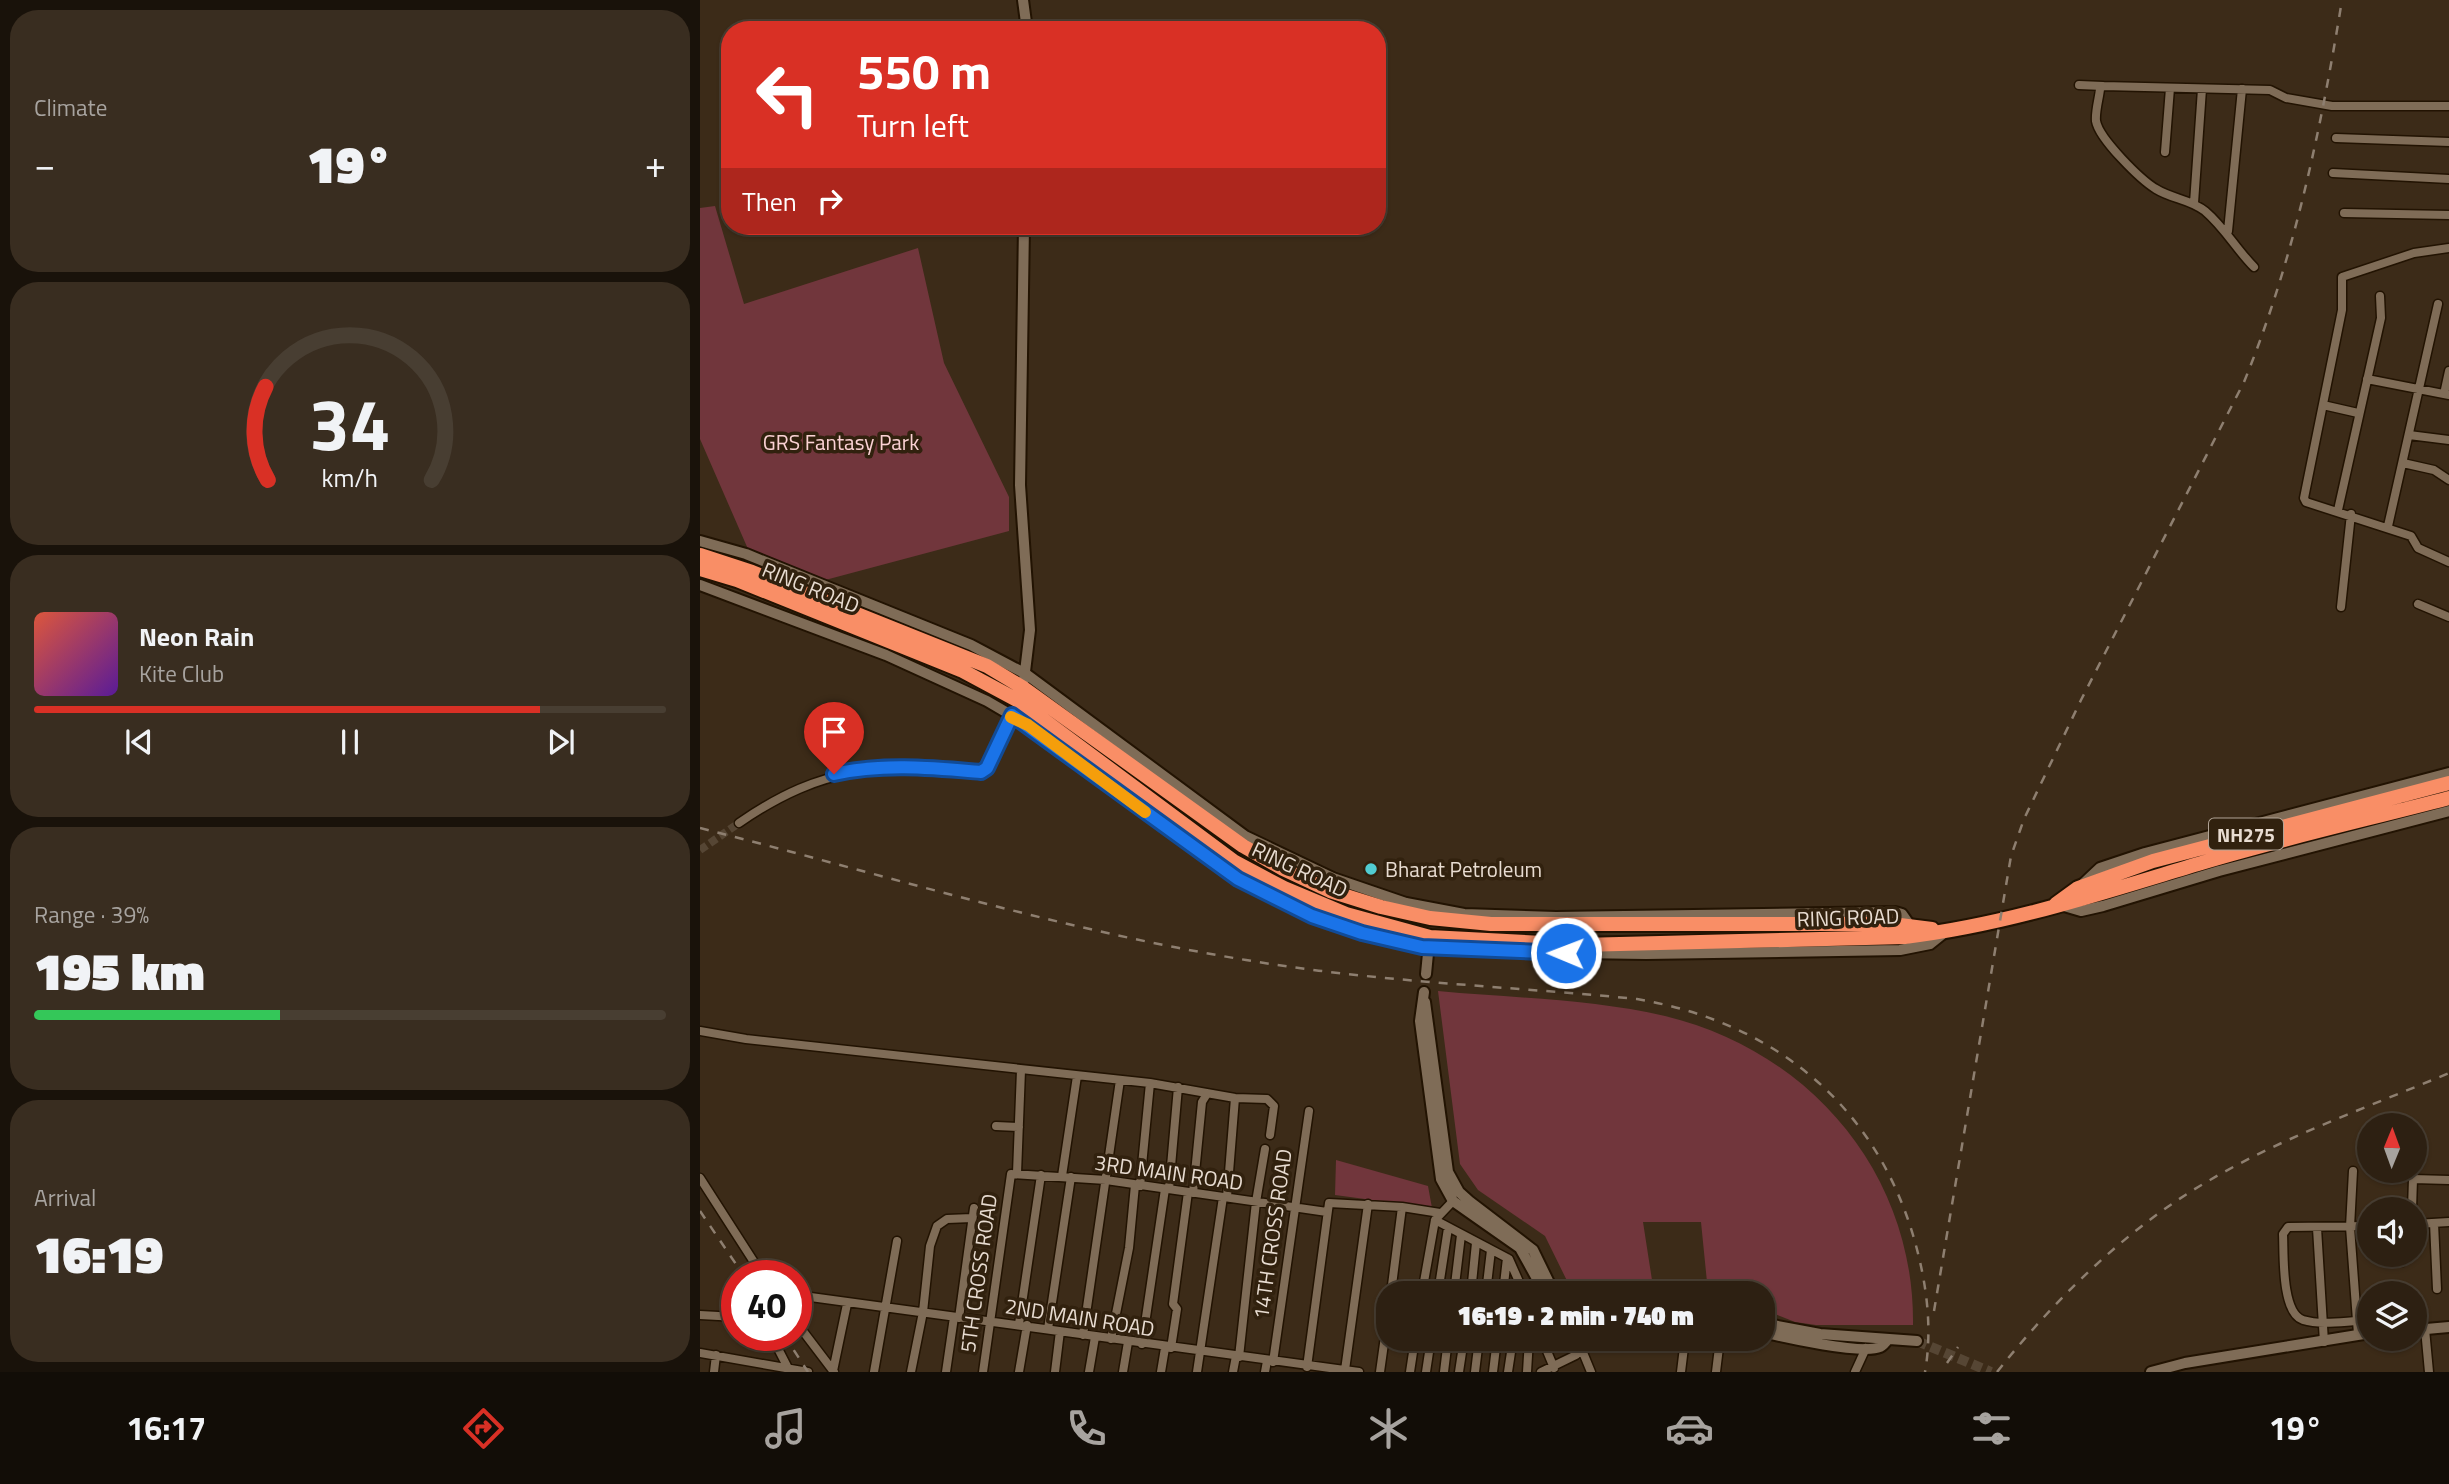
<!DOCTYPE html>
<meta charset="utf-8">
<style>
body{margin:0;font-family:"Titillium Web",sans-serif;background:#392d20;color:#f1f3f6;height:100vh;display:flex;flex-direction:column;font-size:26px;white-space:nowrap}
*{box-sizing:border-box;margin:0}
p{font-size:23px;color:#a7a39f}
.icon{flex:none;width:38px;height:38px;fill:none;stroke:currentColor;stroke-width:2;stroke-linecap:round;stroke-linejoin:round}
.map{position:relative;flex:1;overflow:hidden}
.sheet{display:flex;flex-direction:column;gap:10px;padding:10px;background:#19120a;width:700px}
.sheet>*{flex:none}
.guide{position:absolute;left:21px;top:21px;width:665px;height:214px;border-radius:28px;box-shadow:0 2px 5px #0004,0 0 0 2px #483e32;background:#d93025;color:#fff;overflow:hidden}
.needle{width:46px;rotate:1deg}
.controls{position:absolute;left:1657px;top:1113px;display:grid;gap:14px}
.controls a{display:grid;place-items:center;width:70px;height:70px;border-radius:50%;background:#2d2012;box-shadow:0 2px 5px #0004,0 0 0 2px #483e32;font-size:35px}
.speed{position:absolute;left:21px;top:1260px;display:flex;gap:14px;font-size:35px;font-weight:700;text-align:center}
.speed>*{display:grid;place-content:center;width:91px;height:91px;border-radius:50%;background:#2d2012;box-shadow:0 2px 5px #0004,0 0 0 2px #483e32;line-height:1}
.speed .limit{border:10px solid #d22;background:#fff;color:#111}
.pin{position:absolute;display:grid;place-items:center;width:60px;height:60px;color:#fff;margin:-72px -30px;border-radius:50% 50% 50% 0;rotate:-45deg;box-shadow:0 0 7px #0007}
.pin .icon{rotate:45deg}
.me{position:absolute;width:77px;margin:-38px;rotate:271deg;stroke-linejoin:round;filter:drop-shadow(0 0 5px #0008)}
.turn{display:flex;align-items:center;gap:24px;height:147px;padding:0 21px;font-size:32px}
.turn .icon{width:91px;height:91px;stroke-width:2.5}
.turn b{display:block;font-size:49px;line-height:60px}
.then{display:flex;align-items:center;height:66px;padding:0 21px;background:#0003;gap:14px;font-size:26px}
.big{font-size:52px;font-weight:800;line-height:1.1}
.sheet .widget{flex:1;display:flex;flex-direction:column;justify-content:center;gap:10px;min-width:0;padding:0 24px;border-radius:28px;background:#392d20}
.sheet .dial{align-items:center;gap:0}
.dial svg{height:182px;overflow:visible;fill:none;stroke:#483e32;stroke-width:7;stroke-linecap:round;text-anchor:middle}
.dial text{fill:#f1f3f6;stroke:none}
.song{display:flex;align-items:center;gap:21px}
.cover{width:84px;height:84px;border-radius:10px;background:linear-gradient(135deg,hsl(10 70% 55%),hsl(270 70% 35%))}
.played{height:7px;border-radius:4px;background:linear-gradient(90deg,#d93025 80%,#483e32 80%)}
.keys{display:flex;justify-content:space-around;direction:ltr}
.heat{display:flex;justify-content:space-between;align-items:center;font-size:38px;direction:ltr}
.charge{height:10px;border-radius:5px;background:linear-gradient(90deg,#34c759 39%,#483e32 0)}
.trip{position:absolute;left:676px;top:1281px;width:399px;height:70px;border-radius:28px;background:#2d2012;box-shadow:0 2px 5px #0004,0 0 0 2px #483e32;font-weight:800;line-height:70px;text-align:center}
.dock{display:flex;height:112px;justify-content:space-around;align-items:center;background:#120d07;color:#a7a39f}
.dock .icon{width:49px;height:49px}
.dock .selected{color:#d93025}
.dock b{font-size:32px;color:#f1f3f6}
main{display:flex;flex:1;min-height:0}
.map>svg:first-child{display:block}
.green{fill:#71363c}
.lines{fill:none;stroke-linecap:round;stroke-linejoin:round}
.street-tunnel{stroke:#564634;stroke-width:8;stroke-dasharray:8 4;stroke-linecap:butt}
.secondary-tunnel{stroke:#564634;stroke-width:10;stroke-dasharray:10 5;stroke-linecap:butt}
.street-casing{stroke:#221302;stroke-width:11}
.secondary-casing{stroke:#221302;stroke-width:14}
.highway-casing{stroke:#221302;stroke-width:18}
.street{stroke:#7f6c57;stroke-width:8}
.secondary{stroke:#7f6c57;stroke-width:10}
.highway{stroke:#f98e66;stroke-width:14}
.rail{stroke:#8e7f70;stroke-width:2.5;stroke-dasharray:9 9;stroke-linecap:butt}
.route-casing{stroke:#114b97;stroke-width:18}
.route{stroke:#1a73e8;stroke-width:12}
.slow{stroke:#f59e0b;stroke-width:12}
.poi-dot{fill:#51ccd2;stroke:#31210e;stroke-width:2.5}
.labels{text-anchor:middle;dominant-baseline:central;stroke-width:7;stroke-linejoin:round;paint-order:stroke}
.shield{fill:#31210e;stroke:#b1a496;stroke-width:2}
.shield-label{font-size:19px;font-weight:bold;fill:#e8dcd1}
.park-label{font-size:21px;fill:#fbd2d4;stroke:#31210e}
.street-label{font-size:21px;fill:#e8dcd1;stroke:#31210e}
.poi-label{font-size:21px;fill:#e8dcd1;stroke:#31210e;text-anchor:start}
</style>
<main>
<section class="sheet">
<div class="widget"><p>Climate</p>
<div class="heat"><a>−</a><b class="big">19°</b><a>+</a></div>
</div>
<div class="widget dial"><svg viewBox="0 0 100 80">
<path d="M14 69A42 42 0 1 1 86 69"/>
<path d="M14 69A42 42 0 0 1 13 28" stroke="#d93025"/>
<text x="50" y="56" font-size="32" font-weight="700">34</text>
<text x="50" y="72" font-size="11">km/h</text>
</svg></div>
<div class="widget">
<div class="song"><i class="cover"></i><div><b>Neon Rain</b><p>Kite Club</p></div></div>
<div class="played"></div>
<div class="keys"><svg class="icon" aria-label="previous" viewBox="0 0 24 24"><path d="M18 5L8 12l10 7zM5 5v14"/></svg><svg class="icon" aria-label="pause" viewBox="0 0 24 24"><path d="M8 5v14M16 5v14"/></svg><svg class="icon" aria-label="next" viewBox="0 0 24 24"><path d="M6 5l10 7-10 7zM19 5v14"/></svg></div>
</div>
<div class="widget"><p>Range · 39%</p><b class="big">195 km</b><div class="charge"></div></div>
<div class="widget"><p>Arrival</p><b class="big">16:19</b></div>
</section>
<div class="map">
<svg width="1749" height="1372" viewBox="0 0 1749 1372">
<rect width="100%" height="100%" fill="#3c2b18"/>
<path class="green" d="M15 206 44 304 218 248 244 363 309 497V531L99 587 58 572 0 439V208Z
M738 991C813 998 892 999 965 1016 1111 1051 1215 1175 1213 1325H1116L1095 1322 1062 1309V1293L1008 1292 1001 1222H943L954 1293H873L845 1236 778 1190 760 1164Z
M636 1160 728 1186 732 1208 635 1195Z"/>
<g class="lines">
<path class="street-tunnel" d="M0 850 39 823"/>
<path class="secondary-tunnel" d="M1217 1341 1291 1372"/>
<g class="street-casing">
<path id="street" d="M1379 85 1403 86
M1636 138 1749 142
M1465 152 1470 88
M1633 173 1749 179
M1494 203 1502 89
M1644 213 1749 215
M1528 231 1542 89
M1749 248 1714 253 1642 277V310L1604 498 1606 502 1711 536 1718 548 1749 562
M1554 267C1536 249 1525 228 1505 211 1490 199 1472 199 1456 189 1441 180 1399 139 1396 121 1395 111 1399 99 1400 89L1403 86 1570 90 1586 98 1632 106H1749
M1667 379 1749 395
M1744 394 1749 371
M1623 405 1658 413
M1709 435 1749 440
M1703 463 1734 470 1749 480
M1638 510 1681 318 1680 296
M1688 526 1738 304
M1718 604 1749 617
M1641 607 1651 514
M39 823C126 763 181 765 281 772L287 768 312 715
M0 1031 46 1039 450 1083 535 1098 567 1099 574 1106 570 1135
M296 1126 319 1127
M1653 1171 1650 1227 1658 1334
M317 1173 321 1070
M362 1176 377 1076
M0 1178 63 1276
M440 1186 450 1083
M469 1189 478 1087
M493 1193 502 1102 507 1094
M527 1197 535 1098
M753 1201 735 1220 809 1259 824 1293
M1712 1209 1713 1179 1749 1180
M1734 1223 1737 1289
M1715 1224 1749 1222
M1617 1228 1624 1342
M1702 1255V1262
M691 1293 702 1207
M722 1293 735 1220
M738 1293 748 1228
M754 1293 761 1235
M771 1293 776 1243
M786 1293 791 1250
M803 1293 807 1258
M96 1295 659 1372
M0 1315 37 1317
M259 1318 274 1208
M1657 1321C1640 1322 1620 1325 1603 1320 1581 1313 1584 1253 1583 1234L1588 1227 1670 1226
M96 1322 134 1372
M319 1324 341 1175
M348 1329 371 1177
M1725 1329 1729 1372
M71 1335 88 1368
M383 1335 420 1080
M411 1339 429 1248 435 1185
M842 1339 854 1368
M442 1344 465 1189
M471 1348 477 1309 473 1304 488 1192
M882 1350 891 1372
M0 1353 108 1372
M539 1357 556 1202 565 1149
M573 1362 609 1111
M607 1367 629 1203 702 1207 740 1213
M645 1370 668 1204
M133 1371 147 1304
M14 1372 16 1355
M174 1372 197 1241
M211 1372 223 1312 230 1246 237 1226 247 1219 272 1218
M246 1372 254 1317
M283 1372 311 1174 406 1180 627 1212
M319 1372 327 1325
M355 1372 360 1331
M389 1372 395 1337
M423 1372 428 1342
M461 1372 465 1348
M497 1372 523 1197
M533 1372 536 1356
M565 1372 567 1361
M680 1372 688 1315
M710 1372 715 1339
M726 1372 731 1339
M744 1372 748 1339
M759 1372 764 1339
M775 1372 779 1339
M793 1372 797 1339
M808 1372 813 1339
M827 1372 829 1339
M841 1372 876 1355 887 1339
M981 1372 985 1339
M1016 1372 1020 1339
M1155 1372 1166 1348"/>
</g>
<g class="secondary-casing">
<path id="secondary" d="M323 0 327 30
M0 541 46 554 271 645 326 674 545 836 633 878 706 903 764 914 856 917 1195 912 1202 914 1209 924
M0 585 186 655 287 701 328 725 538 879 612 916 662 933 722 947 813 952 946 954 1200 950 1230 944 1245 932
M324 680 330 630 320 485 324 226
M1383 884 1400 868 1445 853 1749 773
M1364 906 1381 911 1403 906 1519 871 1749 811
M726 974 729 943
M724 992 720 1021 741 1179 753 1201 820 1248 845 1293
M725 1002 748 1172 759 1192 769 1201 833 1250 854 1293
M1062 1323 1120 1334 1217 1341
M1715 1330 1749 1327
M1062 1332C1083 1337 1162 1355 1180 1347 1184 1345 1186 1342 1188 1339
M881 1339 895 1343 918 1339
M1451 1372 1485 1363 1670 1333"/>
</g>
<g class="highway-casing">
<path id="highway" d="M0 555 52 572 287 666 322 687 543 846 583 869 630 891 681 907 730 918 791 924H1192L1232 929
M0 569 37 580 263 671 317 700 535 862 584 888 646 914 730 937 880 945 1205 937C1306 925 1401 893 1498 864 1580 839 1665 820 1749 798
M1356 904 1378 888 1453 861 1749 783"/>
</g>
<use href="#street" class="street"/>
<use href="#secondary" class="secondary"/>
<use href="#highway" class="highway"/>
<path class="rail" d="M0 828C181 874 361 930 546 960 675 982 806 986 937 999 1072 1022 1173 1102 1213 1235 1226 1279 1233 1326 1225 1372
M0 1211 44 1276
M1234 1311 1311 856 1324 819 1381 700 1544 382C1594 260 1621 129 1642 0
M84 1335 108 1372
M1247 1363 1258 1347
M1297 1372C1356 1298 1428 1227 1510 1180 1585 1136 1669 1107 1749 1073"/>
</g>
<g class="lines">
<g class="route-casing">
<path id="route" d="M134 774C183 763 233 768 281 772L287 768 312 715 538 879 612 916 662 933 722 947 866 953"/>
</g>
<use href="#route" class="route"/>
<path class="slow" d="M311 717 328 725 445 812"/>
</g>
<circle class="poi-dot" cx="671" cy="869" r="7"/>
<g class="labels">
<rect class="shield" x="1509" y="818.5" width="74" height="31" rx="5"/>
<g class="shield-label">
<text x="1546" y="834">NH275</text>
</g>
<g class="park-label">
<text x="141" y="442">GRS Fantasy Park</text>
</g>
<g class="street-label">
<text transform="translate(111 587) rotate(22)">RING ROAD</text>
<text transform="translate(600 869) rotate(25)">RING ROAD</text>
<text transform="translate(1148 917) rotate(-2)">RING ROAD</text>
<text transform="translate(469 1172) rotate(8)">3RD MAIN ROAD</text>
<text transform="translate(572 1234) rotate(-82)">14TH CROSS ROAD</text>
<text transform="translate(278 1273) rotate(-82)">5TH CROSS ROAD</text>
<text transform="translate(380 1317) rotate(9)">2ND MAIN ROAD</text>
</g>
<g class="poi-label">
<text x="685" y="869">Bharat Petroleum</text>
</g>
</g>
</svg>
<div class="controls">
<a><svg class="needle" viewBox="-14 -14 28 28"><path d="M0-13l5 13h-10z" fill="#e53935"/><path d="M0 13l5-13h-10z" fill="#a7a39f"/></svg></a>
<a><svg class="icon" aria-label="sound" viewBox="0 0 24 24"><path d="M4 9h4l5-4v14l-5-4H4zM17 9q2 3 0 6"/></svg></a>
<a><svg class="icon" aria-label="layers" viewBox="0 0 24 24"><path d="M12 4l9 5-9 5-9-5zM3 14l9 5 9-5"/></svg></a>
</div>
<div class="speed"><div class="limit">40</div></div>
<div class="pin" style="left:134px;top:774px;background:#d93025"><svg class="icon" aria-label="arrive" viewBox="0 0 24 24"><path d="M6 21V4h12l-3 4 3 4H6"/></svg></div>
<svg class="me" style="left:866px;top:953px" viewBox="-20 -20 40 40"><circle r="17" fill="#1a73e8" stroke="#fff" stroke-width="3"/><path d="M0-11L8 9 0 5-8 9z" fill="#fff"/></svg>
<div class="trip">16:19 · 2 min · 740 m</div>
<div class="guide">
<div class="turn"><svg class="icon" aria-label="left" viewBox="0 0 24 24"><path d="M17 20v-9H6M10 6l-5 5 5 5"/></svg><div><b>550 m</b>Turn left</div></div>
<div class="then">Then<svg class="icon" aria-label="right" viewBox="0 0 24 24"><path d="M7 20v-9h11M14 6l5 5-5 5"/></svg></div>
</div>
</div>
</main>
<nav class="dock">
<b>16:17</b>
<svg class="icon selected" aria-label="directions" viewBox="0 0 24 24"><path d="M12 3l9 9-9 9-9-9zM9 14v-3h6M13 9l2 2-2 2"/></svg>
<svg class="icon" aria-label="music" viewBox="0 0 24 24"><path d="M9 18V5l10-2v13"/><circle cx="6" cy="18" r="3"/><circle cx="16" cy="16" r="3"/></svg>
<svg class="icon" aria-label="phone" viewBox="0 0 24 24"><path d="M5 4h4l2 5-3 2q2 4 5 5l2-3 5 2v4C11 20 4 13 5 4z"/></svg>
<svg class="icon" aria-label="climate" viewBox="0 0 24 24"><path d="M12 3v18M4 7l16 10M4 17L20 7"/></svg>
<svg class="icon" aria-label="car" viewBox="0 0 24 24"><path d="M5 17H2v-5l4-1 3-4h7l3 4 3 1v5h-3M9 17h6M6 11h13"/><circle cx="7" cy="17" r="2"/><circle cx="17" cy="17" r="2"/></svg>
<svg class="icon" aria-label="filters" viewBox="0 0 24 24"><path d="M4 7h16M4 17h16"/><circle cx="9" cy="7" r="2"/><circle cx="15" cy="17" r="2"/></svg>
<b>19°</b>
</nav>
